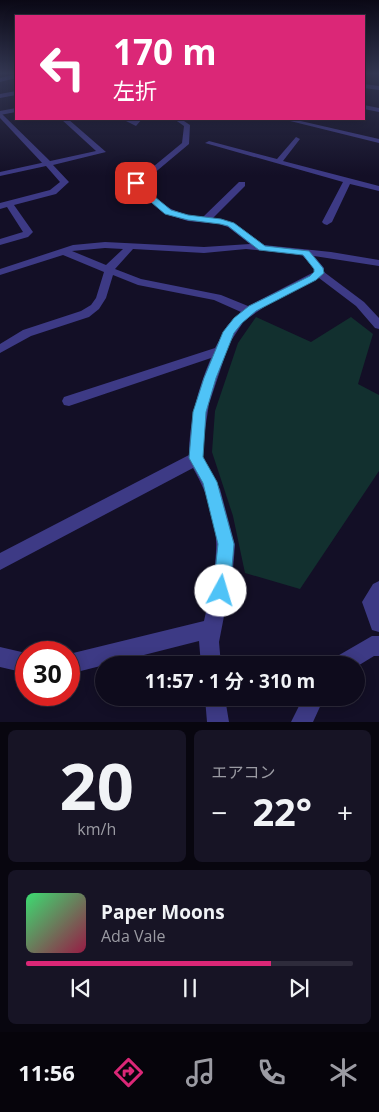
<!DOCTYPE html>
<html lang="ja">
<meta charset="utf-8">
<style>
body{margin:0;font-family:"Open Sans","Noto Sans JP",sans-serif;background:#171425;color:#f1f3f6;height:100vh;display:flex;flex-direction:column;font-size:19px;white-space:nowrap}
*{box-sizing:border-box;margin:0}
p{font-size:16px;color:#9b9ba3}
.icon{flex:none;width:28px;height:28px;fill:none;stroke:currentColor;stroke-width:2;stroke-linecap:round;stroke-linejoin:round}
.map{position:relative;height:722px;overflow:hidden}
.details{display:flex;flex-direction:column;gap:8px;padding:8px;background:#08060f;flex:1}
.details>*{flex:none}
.guide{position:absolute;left:15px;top:15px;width:350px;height:105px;border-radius:0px;box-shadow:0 2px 12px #0003,0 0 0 1px #2e2b3b;background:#db2777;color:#fff;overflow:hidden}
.speed{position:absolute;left:15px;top:641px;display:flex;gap:10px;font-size:25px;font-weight:700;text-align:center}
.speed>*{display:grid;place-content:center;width:65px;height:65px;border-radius:50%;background:#0e0b1c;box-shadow:0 2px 12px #0003,0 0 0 1px #2e2b3b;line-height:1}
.speed .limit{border:8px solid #d22;background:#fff;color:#111}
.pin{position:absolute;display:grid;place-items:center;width:42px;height:42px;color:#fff;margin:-21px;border-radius:10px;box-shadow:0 2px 8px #0006}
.me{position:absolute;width:55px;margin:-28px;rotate:6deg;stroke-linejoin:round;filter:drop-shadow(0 0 4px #0008)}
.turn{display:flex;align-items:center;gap:18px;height:105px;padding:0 15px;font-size:22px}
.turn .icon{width:65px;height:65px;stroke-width:2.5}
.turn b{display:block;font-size:35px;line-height:42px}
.big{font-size:38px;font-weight:700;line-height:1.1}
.details .tile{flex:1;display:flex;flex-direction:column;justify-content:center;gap:8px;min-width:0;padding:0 18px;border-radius:8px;background:#171425}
.details .dial{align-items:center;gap:0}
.dial b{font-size:65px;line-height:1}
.song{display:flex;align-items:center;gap:15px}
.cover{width:60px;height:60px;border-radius:8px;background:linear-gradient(135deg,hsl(140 70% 55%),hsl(340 70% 35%))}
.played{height:5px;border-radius:2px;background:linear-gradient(90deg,#db2777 75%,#2e2b3b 75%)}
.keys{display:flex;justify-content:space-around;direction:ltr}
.heat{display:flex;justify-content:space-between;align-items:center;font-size:28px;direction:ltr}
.details .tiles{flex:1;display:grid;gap:8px;grid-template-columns:1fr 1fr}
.tile:last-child{grid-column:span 2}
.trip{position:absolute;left:95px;top:656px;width:270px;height:50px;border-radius:25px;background:#0e0b1c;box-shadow:0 2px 12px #0003,0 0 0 1px #2e2b3b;font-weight:700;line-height:50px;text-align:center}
.menu{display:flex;height:80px;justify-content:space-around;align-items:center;background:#06040b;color:#9b9ba3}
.menu .icon{width:35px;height:35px}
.menu .active{color:#db2777}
.menu b{font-size:22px;color:#f1f3f6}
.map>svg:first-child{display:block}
.green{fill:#12302f}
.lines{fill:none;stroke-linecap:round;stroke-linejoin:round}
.minor{fill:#3d3a85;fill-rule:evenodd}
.tertiary{fill:#3d3a85;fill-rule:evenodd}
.route{fill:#4fc3f7;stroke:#337fa1}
</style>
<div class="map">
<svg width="379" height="722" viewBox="0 0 379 722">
<rect width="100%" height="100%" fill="#130f26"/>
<path class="green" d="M256 317 311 342 351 317 373 334 358 384 379 395V471L300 589 245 573 233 516 212 452 215 411 238 343Z"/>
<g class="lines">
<path class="minor" d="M364 84 379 86V90L364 88Z
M16 91V95L0 98V94Z
M364 105 379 108V112L364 109Z
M16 108V112L0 115V111Z
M61 119H68L106 152 53 165 69 182 56 194 14 205 33 232 28 237 0 245V239L23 232 7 207 0 209V203L50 190 60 182 46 166 0 176V172L96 151Z
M122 119 135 121 136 119H142L136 126Z
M174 119H181L190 125 189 144 140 185C164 205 171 214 203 217L239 182H245V186L213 218 234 223 264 245 331 252 379 260V266L314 256 324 268V272L364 302 379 318V329L375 328 356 306 319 278 270 303 244 321 229 344 209 404 203 443V457L220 489 235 545 233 570 219 642 221 665H201L199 641 69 674V654L204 621C218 558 226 527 193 468L0 570V553L189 455C189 422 198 388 211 358L69 406 64 405 62 401 64 397 215 348 227 326 241 312 214 300 138 285 113 275 106 298 99 309 89 317 31 336 0 353V344L23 330 81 311 91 305 96 298 104 272 63 255 0 275V269L73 245 105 242 204 247 250 244 228 227 219 224 188 221 165 214 131 185 182 143 184 126ZM105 248 123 249 106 265 72 251ZM133 249 204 253 246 249 302 255 314 268V272L248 306 221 295 141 279 115 269Z
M296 137 300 139 283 161 379 186V191L350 184 332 222 327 225 324 224 322 222 343 182 205 143 209 141 277 159Z
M379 581V632L372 630 362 602 373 584Z
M372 636H379V656H374L356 667V665H331L334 658Z
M0 647 26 653V673L0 667Z
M205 698H225L229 722H207Z
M303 698H324L313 722H291Z"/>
<path class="tertiary" d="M16 74V78L0 82V78Z
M0 112 51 162V166H45L0 118Z
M282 119H292L379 139V143Z"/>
</g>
<linearGradient id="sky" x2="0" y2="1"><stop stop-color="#0a0815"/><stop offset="0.42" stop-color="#333752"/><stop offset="1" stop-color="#333752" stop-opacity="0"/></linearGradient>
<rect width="379" height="175" fill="url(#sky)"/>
<path class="route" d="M133 181H138L139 184 171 210 188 215 221 219 234 223 265 246 309 251 323 268 324 273 316 280 256 311 242 323 234 333 216 378 206 412 203 457 217 482 234 544 230 591 227 597 221 599 216 597 213 591 218 544 203 483 189 458 193 412 204 378 223 332 234 318 249 306 310 276 314 272V269L303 255 259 250 228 226 220 224 188 220 165 214 132 186Z"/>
</svg>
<div class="speed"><div class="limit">30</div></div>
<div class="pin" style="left:136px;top:183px;background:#d93025"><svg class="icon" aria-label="arrive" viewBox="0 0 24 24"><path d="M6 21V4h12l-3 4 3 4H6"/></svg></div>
<svg class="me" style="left:221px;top:591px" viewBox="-20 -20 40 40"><circle r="19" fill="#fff"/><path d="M0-13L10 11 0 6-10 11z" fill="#4fc3f7"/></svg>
<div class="trip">11:57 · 1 分 · 310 m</div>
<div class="guide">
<div class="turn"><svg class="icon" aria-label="left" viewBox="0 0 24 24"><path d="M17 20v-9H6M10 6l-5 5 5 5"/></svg><div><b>170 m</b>左折</div></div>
</div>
</div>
<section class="details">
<div class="tiles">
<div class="tile dial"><b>20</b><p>km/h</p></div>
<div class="tile"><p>エアコン</p>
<div class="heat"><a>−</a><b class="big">22°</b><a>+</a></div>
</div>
<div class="tile">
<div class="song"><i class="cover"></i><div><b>Paper Moons</b><p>Ada Vale</p></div></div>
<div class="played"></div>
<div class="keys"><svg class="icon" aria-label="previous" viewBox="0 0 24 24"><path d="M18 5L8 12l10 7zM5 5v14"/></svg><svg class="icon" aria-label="pause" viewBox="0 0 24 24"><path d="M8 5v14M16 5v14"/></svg><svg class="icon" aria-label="next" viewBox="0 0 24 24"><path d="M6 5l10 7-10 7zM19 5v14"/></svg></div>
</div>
</div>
</section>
<nav class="menu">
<b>11:56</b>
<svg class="icon active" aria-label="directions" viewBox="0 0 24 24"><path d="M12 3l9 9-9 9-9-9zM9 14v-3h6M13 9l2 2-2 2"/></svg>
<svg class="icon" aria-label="music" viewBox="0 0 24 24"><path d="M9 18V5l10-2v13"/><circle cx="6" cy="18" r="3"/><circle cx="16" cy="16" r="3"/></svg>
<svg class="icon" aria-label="phone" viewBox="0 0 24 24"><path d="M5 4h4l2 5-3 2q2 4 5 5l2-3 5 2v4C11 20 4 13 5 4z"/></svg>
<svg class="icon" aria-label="climate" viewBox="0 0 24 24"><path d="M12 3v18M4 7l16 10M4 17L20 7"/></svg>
</nav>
